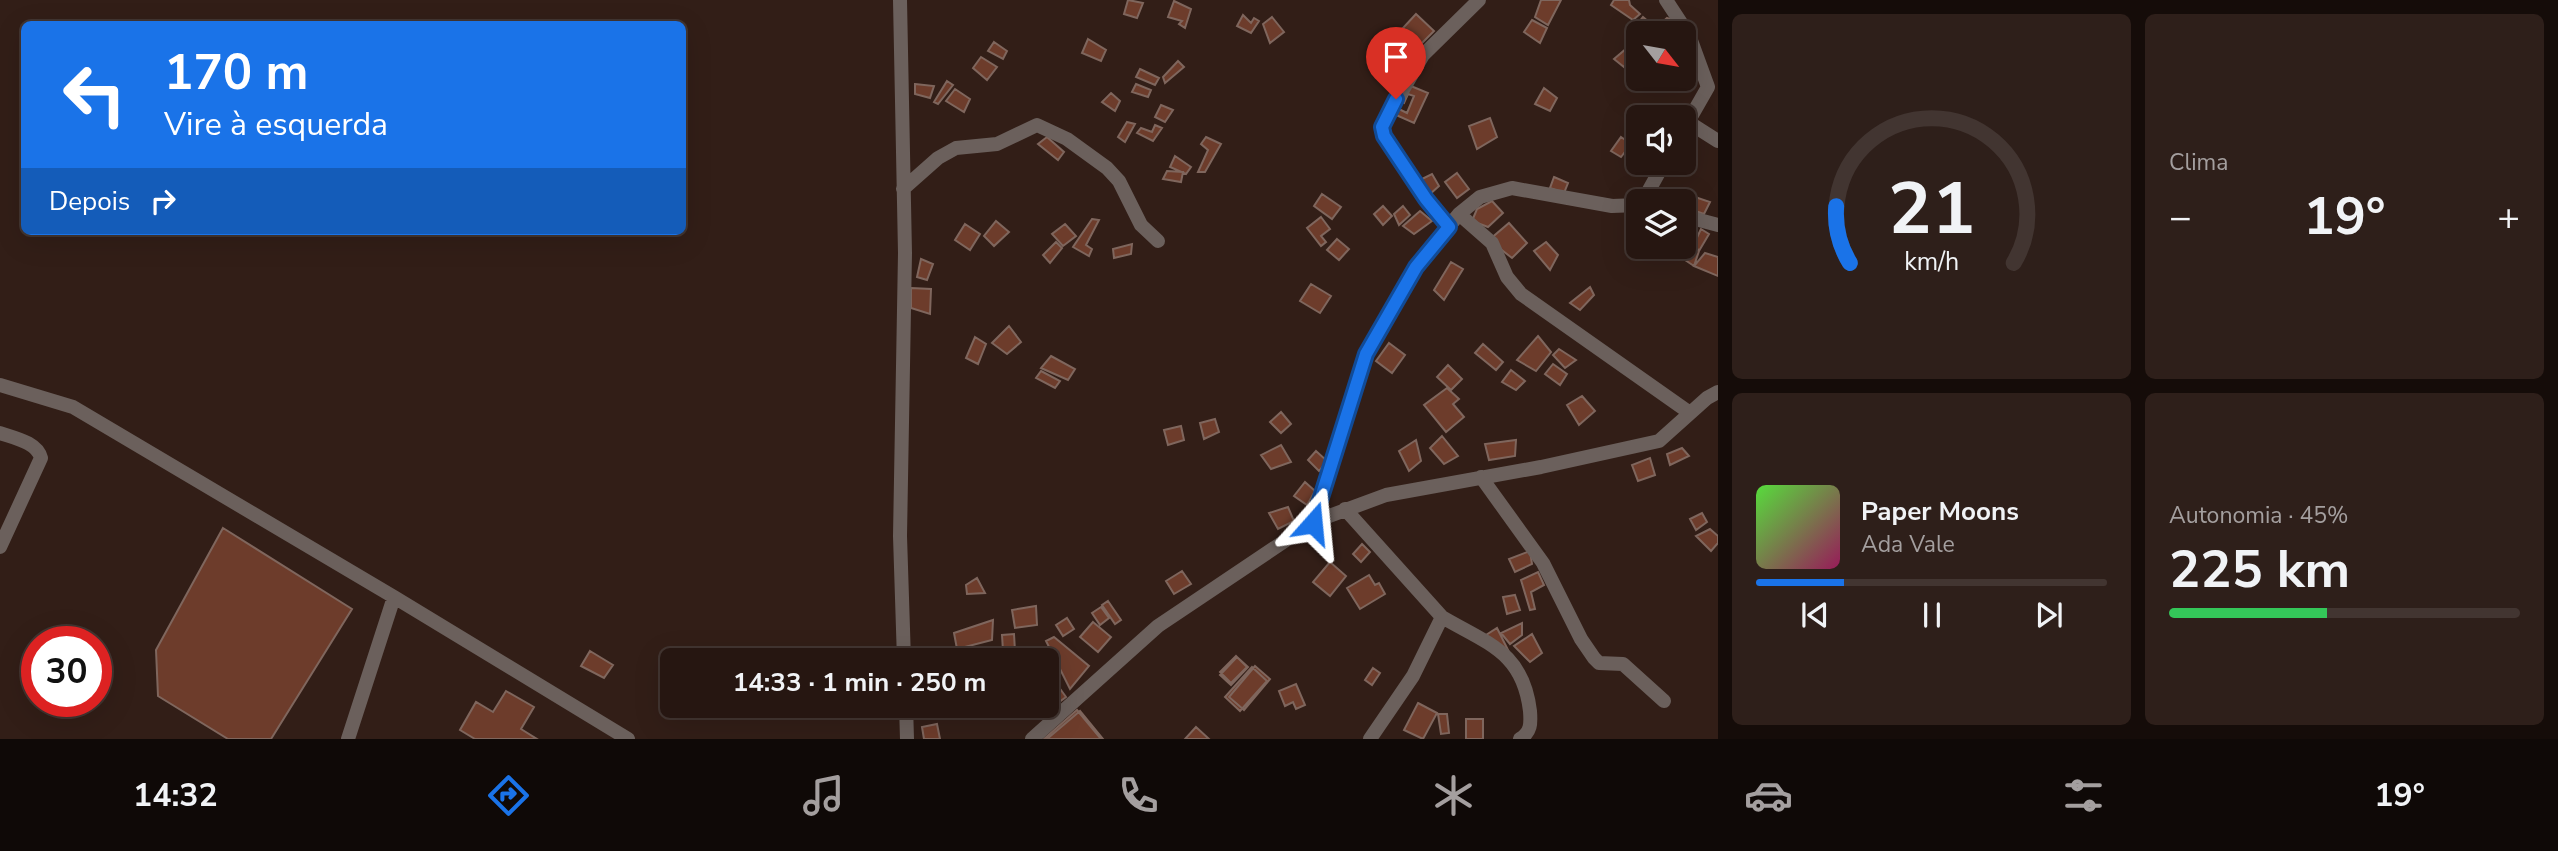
<!DOCTYPE html>
<html lang="pt">
<meta charset="utf-8">
<style>
body{margin:0;font-family:"Nunito Sans",sans-serif;background:#2e1f1a;color:#f1f3f6;height:100vh;display:flex;flex-direction:column;font-size:26px;white-space:nowrap}
*{box-sizing:border-box;margin:0}
p{font-size:23px;color:#a49f9f}
.icon{flex:none;width:38px;height:38px;fill:none;stroke:currentColor;stroke-width:2;stroke-linecap:round;stroke-linejoin:round}
.map{position:relative;flex:1;overflow:hidden}
.drawer{display:flex;flex-direction:column;gap:14px;padding:14px;background:#150c09;width:840px}
.drawer>*{flex:none}
.banner{position:absolute;left:21px;top:21px;width:665px;height:214px;border-radius:10px;box-shadow:0 7px 28px #0002,0 0 0 2px #423531;background:#1a73e8;color:#fff;overflow:hidden}
.needle{width:46px;rotate:121deg}
.fabs{position:absolute;left:1626px;top:21px;display:grid;gap:14px}
.fabs a{display:grid;place-items:center;width:70px;height:70px;border-radius:10px;background:#261611;box-shadow:0 7px 28px #0002,0 0 0 2px #423531;font-size:35px}
.speed{position:absolute;left:21px;top:626px;display:flex;gap:14px;font-size:35px;font-weight:700;text-align:center}
.speed>*{display:grid;place-content:center;width:91px;height:91px;border-radius:50%;background:#261611;box-shadow:0 7px 28px #0002,0 0 0 2px #423531;line-height:1}
.speed .limit{border:10px solid #d22;background:#fff;color:#111}
.pin{position:absolute;display:grid;place-items:center;width:60px;height:60px;color:#fff;margin:-72px -30px;border-radius:50% 50% 50% 0;rotate:-45deg;box-shadow:0 0 7px #0007}
.pin .icon{rotate:45deg}
.me{position:absolute;width:77px;margin:-38px;rotate:18deg;stroke-linejoin:round;filter:drop-shadow(0 0 5px #0008)}
.turn{display:flex;align-items:center;gap:24px;height:147px;padding:0 28px;font-size:32px}
.turn .icon{width:91px;height:91px;stroke-width:2.5}
.turn b{display:block;font-size:49px;line-height:60px}
.then{display:flex;align-items:center;height:66px;padding:0 28px;background:#0003;gap:14px;font-size:26px}
.big{font-size:52px;font-weight:700;line-height:1.1}
.drawer .tile{flex:1;display:flex;flex-direction:column;justify-content:center;gap:10px;min-width:0;padding:0 24px;border-radius:10px;background:#2e1f1a}
.drawer .dial{align-items:center;gap:0}
.dial svg{height:182px;overflow:visible;fill:none;stroke:#423531;stroke-width:7;stroke-linecap:round;text-anchor:middle}
.dial text{fill:#f1f3f6;stroke:none}
.song{display:flex;align-items:center;gap:21px}
.cover{width:84px;height:84px;border-radius:10px;background:linear-gradient(135deg,hsl(110 70% 55%),hsl(330 70% 35%))}
.played{height:7px;border-radius:4px;background:linear-gradient(90deg,#1a73e8 25%,#423531 25%)}
.keys{display:flex;justify-content:space-around;direction:ltr}
.heat{display:flex;justify-content:space-between;align-items:center;font-size:38px;direction:ltr}
.charge{height:10px;border-radius:5px;background:linear-gradient(90deg,#34c759 45%,#423531 0)}
.drawer .tiles{flex:1;display:grid;gap:14px;grid-template-columns:repeat(2,1fr)}
.trip{position:absolute;left:660px;top:648px;width:399px;height:70px;border-radius:10px;background:#261611;box-shadow:0 7px 28px #0002,0 0 0 2px #423531;font-weight:700;line-height:70px;text-align:center}
.menu{display:flex;height:112px;justify-content:space-around;align-items:center;background:#0f0907;color:#a49f9f}
.menu .icon{width:49px;height:49px}
.menu .active{color:#1a73e8}
.menu b{font-size:32px;color:#f1f3f6}
main{display:flex;flex:1;min-height:0}
.map>svg:first-child{display:block}
.building{fill:#6d3c2b;stroke:#7f665d;stroke-width:2}
.lines{fill:none;stroke-linecap:round;stroke-linejoin:round}
.minor{stroke:#6b605c;stroke-width:14}
.route-casing{stroke:#114b97;stroke-width:18}
.route{stroke:#1a73e8;stroke-width:12}
</style>
<main>
<div class="map">
<svg width="1718" height="739" viewBox="0 0 1718 739">
<rect width="100%" height="100%" fill="#321e17"/>
<path class="building" d="M1128 0 1143 3 1137 18 1124 14Z
M1541 0H1561L1548 25 1535 17Z
M1614 0H1629L1630 5 1640 14 1633 20 1611 5Z
M1174 1 1191 9 1185 28 1179 24 1182 21 1168 17Z
M1416 14 1434 31 1420 45 1403 28Z
M1243 15 1251 23 1254 18 1259 21 1251 33 1237 26Z
M1272 17 1284 32 1270 43 1263 24Z
M1643 17 1656 28 1651 33H1644L1635 27Z
M1667 18 1673 20 1663 33 1652 32Z
M1532 20 1547 28 1540 43 1524 32Z
M1088 39 1106 50 1101 61 1082 53Z
M994 42 1007 51 1003 59 988 51Z
M1627 48 1633 55 1624 67 1614 59Z
M981 57 997 67 987 80 973 68Z
M1178 61 1184 67 1165 83 1163 77Z
M1140 69 1159 78 1155 85 1136 77Z
M947 81 953 85 938 104 934 102Z
M915 84 934 86 930 98 915 94Z
M1136 84 1151 90 1148 97 1132 92Z
M1406 84 1428 93 1414 123 1396 115 1399 109 1407 113 1414 96 1408 94 1404 103 1399 101Z
M1544 88 1557 98 1550 111 1535 104Z
M955 89 970 99 964 112 946 101Z
M1111 93 1120 101 1115 111 1102 102Z
M1161 105 1173 110 1165 122 1155 117Z
M1490 118 1497 137 1477 149 1469 126Z
M1127 122 1135 124 1125 142 1118 137Z
M1155 125 1162 128 1153 141 1137 133 1141 128 1152 132Z
M1047 137 1064 152 1058 160 1038 144Z
M1206 137 1221 144 1205 172H1198L1208 150 1201 144Z
M1621 137 1631 144 1621 157 1611 151Z
M1175 156 1191 167 1186 174 1170 167Z
M1167 171 1183 172 1181 182 1163 179Z
M1457 173 1469 189 1457 198 1445 182Z
M1432 174 1439 186 1429 195 1420 180Z
M1554 177 1568 183 1564 193 1550 188Z
M1322 194 1341 207 1332 219 1314 206Z
M1692 196 1710 202 1704 214 1687 208Z
M1492 201 1503 213 1488 227 1472 221 1477 209Z
M1383 206 1392 216 1383 225 1374 214Z
M1403 206 1410 215 1399 225 1394 214Z
M1420 211 1432 221 1414 234 1403 226Z
M1321 217 1330 229 1321 236 1326 242 1321 246 1307 228Z
M1092 219 1099 220 1086 245 1092 249 1089 256 1073 247Z
M996 221 1009 232 994 246 984 236Z
M1509 223 1527 243 1512 258 1489 240Z
M965 224 980 234 970 250 955 240Z
M1065 224 1076 236 1063 246 1052 234Z
M1701 229 1709 234 1699 251 1694 244Z
M1337 239 1349 249 1339 260 1327 250Z
M1056 242 1062 248 1050 263 1043 255Z
M1546 242 1558 255 1550 270 1534 251Z
M1684 243 1699 251 1694 266 1676 254 1679 247H1684Z
M1132 244 1131 254 1114 258 1113 249Z
M1705 253 1718 257V276L1694 266Z
M921 259 933 264 927 280 917 277Z
M1451 262 1463 269 1444 300 1434 290Z
M1311 284 1331 296 1320 313 1300 301Z
M1590 287 1594 295 1580 310 1570 303Z
M911 288 931 289 930 314 911 308Z
M1009 326 1021 342 1007 354 992 343Z
M1538 336 1551 352 1536 371 1517 360Z
M975 337 986 344 978 364 966 358Z
M1389 343 1405 355 1392 373 1376 361Z
M1483 344 1503 362 1496 370 1475 353Z
M1559 349 1576 360 1565 368 1553 355Z
M1051 356 1075 369 1068 380 1041 368Z
M1553 364 1567 374 1560 385 1545 374Z
M1448 365 1462 379 1451 390 1437 377Z
M1511 370 1525 381 1516 390 1502 382Z
M1041 371 1060 381 1055 388 1036 378Z
M1447 388 1459 399 1453 404 1464 417 1446 432 1424 405Z
M1582 396 1595 411 1579 425 1567 405Z
M1281 412 1291 424 1281 433 1270 422Z
M1215 419 1219 432 1204 439 1200 423Z
M1181 426 1184 440 1168 445 1164 430Z
M1442 436 1458 456 1444 464 1430 448Z
M1416 440 1421 461 1409 471 1399 451Z
M1516 440 1515 456 1489 460 1485 444Z
M1281 445 1291 462 1271 469 1261 455Z
M1682 448 1689 456 1670 465 1667 454Z
M1316 451 1327 461 1319 471 1308 460Z
M1650 458 1655 475 1638 481 1632 465Z
M1305 482 1315 491 1307 505 1294 496Z
M1288 507 1294 521 1278 529 1269 513Z
M1702 513 1707 522 1696 530 1690 519Z
M223 528 352 609 271 739H228L158 696 156 650Z
M1710 529 1718 536V543L1711 551 1696 536Z
M1362 544 1370 552 1361 562 1353 554Z
M1530 551 1532 564 1515 572 1509 559Z
M1330 562 1346 576 1330 596 1313 582Z
M1182 571 1191 584 1174 594 1166 581Z
M1538 572 1544 585 1531 592 1535 609 1530 610 1521 580Z
M1369 575 1375 585 1379 583 1385 594 1360 609 1347 588Z
M977 578 985 593 967 594 966 585Z
M1515 595 1520 610 1507 614 1503 597Z
M1108 601 1121 620 1115 624 1102 605Z
M1036 606 1037 625 1015 628 1012 610Z
M1101 607 1109 618 1100 625 1092 613Z
M1067 618 1074 629 1063 636 1056 625Z
M993 620 992 640 957 649 954 633Z
M1093 622 1111 637 1098 652 1080 637Z
M1522 623V635L1510 644 1501 633Z
M1497 628 1509 652 1483 637Z
M1014 634 1015 651H1003L1002 635Z
M1532 634 1542 653 1530 662 1514 646Z
M1054 637 1089 666 1070 689 1046 641Z
M590 651 613 665 604 678 581 666Z
M1046 651V660H1030V653Z
M1236 656 1247 667 1231 683 1220 672Z
M1237 657 1248 667 1231 685 1220 675Z
M1255 666 1270 679 1244 710 1229 697Z
M1252 667 1267 681 1240 711 1225 697Z
M1373 668 1380 673 1372 685 1365 680Z
M1053 679 1066 697 1051 708 1046 701V681Z
M1296 684 1305 705 1296 709 1293 702 1285 706 1279 691Z
M506 691 534 707 521 729 537 739H475L460 730 476 702 493 712Z
M1418 703 1437 713 1423 739 1404 730Z
M933 705H965L966 712 955 716 954 708 933 710Z
M1077 710 1101 739H1044Z
M1080 711 1103 739H1047Z
M1438 714H1447L1449 733 1441 734Z
M1466 719H1483V739H1466Z
M937 724 940 739H924L922 727Z
M1196 727 1209 739H1185Z"/>
<g class="lines">
<path class="minor" d="M900 0 905 253 900 536 904 660
M1666 0 1689 35 1708 87 1684 129
M1688 122 1718 141
M903 189 938 158 956 148 997 144 1037 125 1067 139 1107 168 1119 181 1141 225 1158 241
M1643 201 1664 163
M1459 214 1492 243 1507 277 1521 294 1690 413
M1684 216 1718 225
M1449 227 1426 199 1384 136 1382 126 1423 55 1479 0
M0 385 73 407 394 597 628 739
M0 433C14 438 37 442 41 458L0 547
M1481 477 1543 563 1581 639 1594 658 1599 663 1623 664 1664 701
M1345 509 1442 617 1413 676 1370 739
M1313 522 1366 354 1416 267 1459 214 1480 197 1512 188 1612 206 1638 205
M1442 617C1488 644 1523 652 1530 711 1531 724 1531 732 1520 739
M906 705 907 739
M348 739 394 597
M1032 739 1158 626 1313 522 1386 495 1541 467 1659 441 1707 398 1718 392"/>
</g>
<g class="lines">
<g class="route-casing">
<path id="route" d="M1313 523 1366 354 1416 267 1449 227 1426 199 1384 136 1382 127 1396 99"/>
</g>
<use href="#route" class="route"/>
</g>
</svg>
<div class="fabs">
<a><svg class="needle" viewBox="-14 -14 28 28"><path d="M0-13l5 13h-10z" fill="#e53935"/><path d="M0 13l5-13h-10z" fill="#a49f9f"/></svg></a>
<a><svg class="icon" aria-label="sound" viewBox="0 0 24 24"><path d="M4 9h4l5-4v14l-5-4H4zM17 9q2 3 0 6"/></svg></a>
<a><svg class="icon" aria-label="layers" viewBox="0 0 24 24"><path d="M12 4l9 5-9 5-9-5zM3 14l9 5 9-5"/></svg></a>
</div>
<div class="speed"><div class="limit">30</div></div>
<div class="pin" style="left:1396px;top:99px;background:#d93025"><svg class="icon" aria-label="arrive" viewBox="0 0 24 24"><path d="M6 21V4h12l-3 4 3 4H6"/></svg></div>
<svg class="me" style="left:1313px;top:523px" viewBox="-20 -20 40 40"><path d="M0-17L14 15 0 8-14 15z" fill="#1a73e8" stroke="#fff" stroke-width="4"/></svg>
<div class="trip">14:33 · 1 min · 250 m</div>
<div class="banner">
<div class="turn"><svg class="icon" aria-label="left" viewBox="0 0 24 24"><path d="M17 20v-9H6M10 6l-5 5 5 5"/></svg><div><b>170 m</b>Vire à esquerda</div></div>
<div class="then">Depois<svg class="icon" aria-label="right" viewBox="0 0 24 24"><path d="M7 20v-9h11M14 6l5 5-5 5"/></svg></div>
</div>
</div>
<section class="drawer">
<div class="tiles">
<div class="tile dial"><svg viewBox="0 0 100 80">
<path d="M14 69A42 42 0 1 1 86 69"/>
<path d="M14 69A42 42 0 0 1 8 44" stroke="#1a73e8"/>
<text x="50" y="56" font-size="32" font-weight="700">21</text>
<text x="50" y="72" font-size="11">km/h</text>
</svg></div>
<div class="tile"><p>Clima</p>
<div class="heat"><a>−</a><b class="big">19°</b><a>+</a></div>
</div>
<div class="tile">
<div class="song"><i class="cover"></i><div><b>Paper Moons</b><p>Ada Vale</p></div></div>
<div class="played"></div>
<div class="keys"><svg class="icon" aria-label="previous" viewBox="0 0 24 24"><path d="M18 5L8 12l10 7zM5 5v14"/></svg><svg class="icon" aria-label="pause" viewBox="0 0 24 24"><path d="M8 5v14M16 5v14"/></svg><svg class="icon" aria-label="next" viewBox="0 0 24 24"><path d="M6 5l10 7-10 7zM19 5v14"/></svg></div>
</div>
<div class="tile"><p>Autonomia · 45%</p><b class="big">225 km</b><div class="charge"></div></div>
</div>
</section>
</main>
<nav class="menu">
<b>14:32</b>
<svg class="icon active" aria-label="directions" viewBox="0 0 24 24"><path d="M12 3l9 9-9 9-9-9zM9 14v-3h6M13 9l2 2-2 2"/></svg>
<svg class="icon" aria-label="music" viewBox="0 0 24 24"><path d="M9 18V5l10-2v13"/><circle cx="6" cy="18" r="3"/><circle cx="16" cy="16" r="3"/></svg>
<svg class="icon" aria-label="phone" viewBox="0 0 24 24"><path d="M5 4h4l2 5-3 2q2 4 5 5l2-3 5 2v4C11 20 4 13 5 4z"/></svg>
<svg class="icon" aria-label="climate" viewBox="0 0 24 24"><path d="M12 3v18M4 7l16 10M4 17L20 7"/></svg>
<svg class="icon" aria-label="car" viewBox="0 0 24 24"><path d="M5 17H2v-5l4-1 3-4h7l3 4 3 1v5h-3M9 17h6M6 11h13"/><circle cx="7" cy="17" r="2"/><circle cx="17" cy="17" r="2"/></svg>
<svg class="icon" aria-label="filters" viewBox="0 0 24 24"><path d="M4 7h16M4 17h16"/><circle cx="9" cy="7" r="2"/><circle cx="15" cy="17" r="2"/></svg>
<b>19°</b>
</nav>
